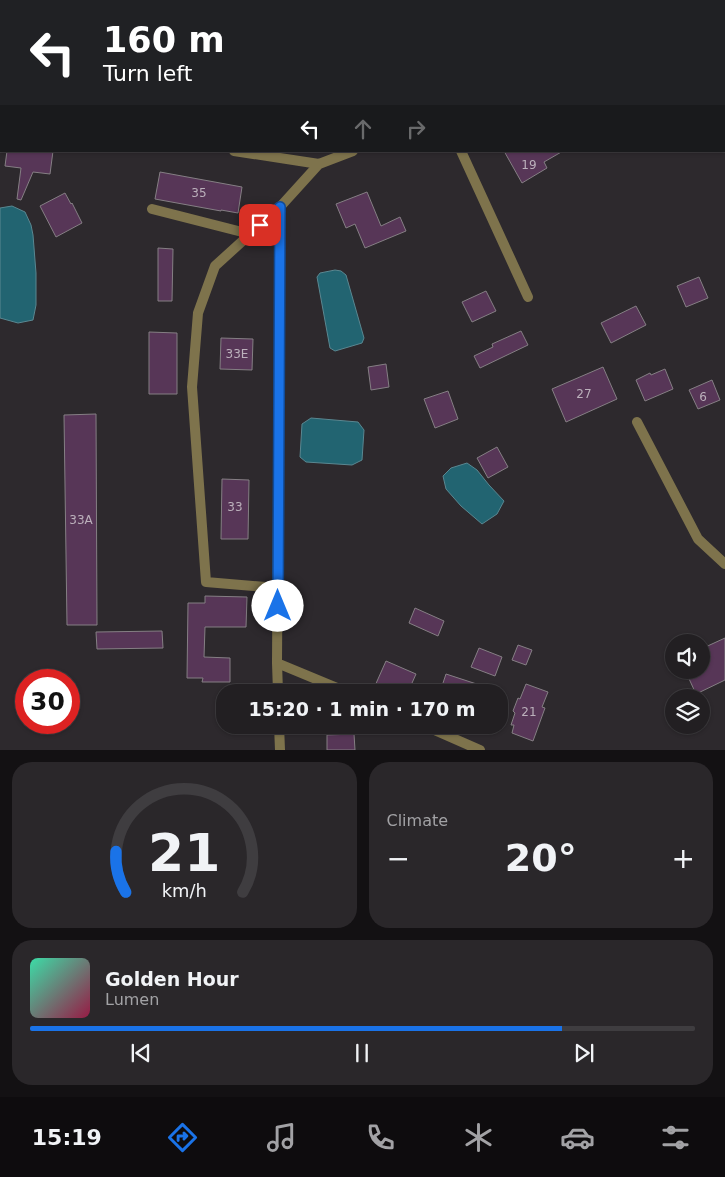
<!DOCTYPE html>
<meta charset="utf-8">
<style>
body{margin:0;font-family:"DejaVu Sans",sans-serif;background:#2a272a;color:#f1f3f6;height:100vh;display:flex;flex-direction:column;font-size:19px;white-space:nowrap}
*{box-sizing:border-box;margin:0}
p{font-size:16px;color:#a2a2a5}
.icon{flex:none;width:28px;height:28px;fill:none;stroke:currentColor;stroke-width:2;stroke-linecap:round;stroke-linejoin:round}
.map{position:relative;height:750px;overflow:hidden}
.sheet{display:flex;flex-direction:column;gap:12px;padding:12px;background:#131113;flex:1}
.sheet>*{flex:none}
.hud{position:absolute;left:0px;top:0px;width:725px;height:152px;box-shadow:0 1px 4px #0004,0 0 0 1px #3f3d40;background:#202124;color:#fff;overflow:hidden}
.buttons{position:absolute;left:665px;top:634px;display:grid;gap:10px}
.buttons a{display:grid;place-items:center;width:45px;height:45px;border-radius:50%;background:#221f22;box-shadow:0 1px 4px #0004,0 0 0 1px #3f3d40;font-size:25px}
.speed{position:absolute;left:15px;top:669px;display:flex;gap:10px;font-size:25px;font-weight:700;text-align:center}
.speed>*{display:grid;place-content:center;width:65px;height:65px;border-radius:50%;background:#221f22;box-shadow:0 1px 4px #0004,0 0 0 1px #3f3d40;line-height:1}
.speed .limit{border:8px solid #d22;background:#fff;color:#111}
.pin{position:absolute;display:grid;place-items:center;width:42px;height:42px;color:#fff;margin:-21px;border-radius:10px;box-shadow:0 2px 8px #0006}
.me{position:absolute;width:55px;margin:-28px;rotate:0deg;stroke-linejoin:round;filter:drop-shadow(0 0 4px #0008)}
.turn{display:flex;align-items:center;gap:18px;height:105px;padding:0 20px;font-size:22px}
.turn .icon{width:65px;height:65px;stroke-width:2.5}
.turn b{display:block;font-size:35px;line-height:42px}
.lanes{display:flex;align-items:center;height:48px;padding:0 20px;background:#0003;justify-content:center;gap:25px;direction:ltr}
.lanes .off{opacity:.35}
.big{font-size:38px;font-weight:700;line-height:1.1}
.sheet .widget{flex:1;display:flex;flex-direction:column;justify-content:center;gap:8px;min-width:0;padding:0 18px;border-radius:20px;background:#2a272a}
.sheet .dial{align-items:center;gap:0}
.dial svg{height:130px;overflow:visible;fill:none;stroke:#3f3d40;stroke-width:7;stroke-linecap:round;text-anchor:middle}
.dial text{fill:#f1f3f6;stroke:none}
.song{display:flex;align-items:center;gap:15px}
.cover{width:60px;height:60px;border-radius:8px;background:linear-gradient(135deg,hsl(160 70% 55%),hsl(340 70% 35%))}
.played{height:5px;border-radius:2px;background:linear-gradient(90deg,#1a73e8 80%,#3f3d40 80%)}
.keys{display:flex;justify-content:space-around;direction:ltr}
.heat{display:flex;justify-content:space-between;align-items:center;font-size:28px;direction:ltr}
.sheet .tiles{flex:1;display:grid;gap:12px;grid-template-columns:1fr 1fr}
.widget:last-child{grid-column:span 2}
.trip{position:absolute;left:216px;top:684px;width:292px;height:50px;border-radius:20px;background:#221f22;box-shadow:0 1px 4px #0004,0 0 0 1px #3f3d40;font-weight:700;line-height:50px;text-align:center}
.dock{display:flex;height:80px;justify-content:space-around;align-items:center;background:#0e0c0e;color:#a2a2a5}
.dock .icon{width:35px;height:35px}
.dock .selected{color:#1a73e8}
.dock b{font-size:22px;color:#f1f3f6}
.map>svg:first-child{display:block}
.water{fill:#226471;stroke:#5a8791}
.building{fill:#573657;stroke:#857f84}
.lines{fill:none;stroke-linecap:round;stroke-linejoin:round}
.path{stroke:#7f7b7f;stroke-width:3;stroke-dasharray:2.5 2.5;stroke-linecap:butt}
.service{stroke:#7e734c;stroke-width:10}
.minor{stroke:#7e734c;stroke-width:10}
.route-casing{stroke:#114b97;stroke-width:12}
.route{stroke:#1a73e8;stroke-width:9}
.labels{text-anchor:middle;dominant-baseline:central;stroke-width:5;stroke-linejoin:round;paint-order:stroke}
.number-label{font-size:12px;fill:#bbb0bb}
</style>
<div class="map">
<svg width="725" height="750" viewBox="0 0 725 750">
<rect width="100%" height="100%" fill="#2d292d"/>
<path class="water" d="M12 206 25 212 31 225 33 235 36 273V305L33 320 18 323 0 318V208Z
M335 270 341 271 346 275 364 338 362 343 335 351 330 348 317 277 320 273Z
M311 418 358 422 364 430 362 460 352 465 306 462 300 457 302 424Z
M467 463 477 470 489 485 504 501 497 514 482 524 461 506 446 489 443 476 451 468Z"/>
<path class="building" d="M7 151H53L50 174 33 172 21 200 17 199 21 168 5 166Z
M504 151H563L544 162 547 168 522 183Z
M160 172 242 187 238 213 221 210V211L155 199Z
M367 192 381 226 400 217 406 231 365 248 355 224 346 228 336 204Z
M65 193 71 204 72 203 82 223 56 237 40 206Z
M158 248 173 249 172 301H158Z
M699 277 708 298 686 307 677 286Z
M486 291 496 311 472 322 462 302Z
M636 306 646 325 611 343 601 323Z
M521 331 528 345 480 368 474 356 493 347 492 344Z
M149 332 177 333V394H149Z
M221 338 253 339 252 370 220 369Z
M386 364 389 387 371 390 368 367Z
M603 367 617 399 566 422 552 389Z
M665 369 673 389 645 401 636 380 650 373 651 375Z
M712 380 720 400 698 409 689 390Z
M448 391 458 419 435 428 424 399Z
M96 414 97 625H67L64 415Z
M497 447 508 467 488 478 477 458Z
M222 479 249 480 248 539H221Z
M205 596 247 597 246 627H205L204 657 230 658V682H202L203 678H187L188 603H205Z
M415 608 444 621 438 636 409 623Z
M162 631 163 648 97 649 96 632Z
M725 638V680L696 694 685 670H701V649Z
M518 645 532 650 526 665 512 660Z
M479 648 502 657 495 676 471 667Z
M386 661 416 674 408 692H386L374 688Z
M446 674 495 690V692H440Z
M526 684 548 692 542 707 545 708 533 741 512 733 514 725H511L515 713 513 711 518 698 520 699Z
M354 734 355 750H327V735Z"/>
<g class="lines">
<path class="path" d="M617 1 619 0"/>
<path class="service" d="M461 151 528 297
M152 209 250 234
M278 588 206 582 192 387 198 313 215 266 280 207"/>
<path class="minor" d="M420 0 421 1
M648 1 650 0
M0 115H1
M234 151 319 164 353 151
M637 422 698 539 725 564
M277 663 347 692
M278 692 277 663 280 207 319 164
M279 725 280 750
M423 725 480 750"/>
</g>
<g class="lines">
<g class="route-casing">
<path id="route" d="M260 225 280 207 278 606"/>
</g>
<use href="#route" class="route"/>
</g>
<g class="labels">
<g class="number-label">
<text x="529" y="165">19</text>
<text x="199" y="193">35</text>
<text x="237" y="354">33E</text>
<text x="584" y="394">27</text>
<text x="703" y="397">6</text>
<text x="235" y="507">33</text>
<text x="81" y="520">33A</text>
<text x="529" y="712">21</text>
</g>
</g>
</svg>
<div class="buttons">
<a><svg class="icon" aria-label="sound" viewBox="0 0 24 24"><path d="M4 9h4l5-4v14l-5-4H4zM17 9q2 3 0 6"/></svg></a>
<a><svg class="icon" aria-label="layers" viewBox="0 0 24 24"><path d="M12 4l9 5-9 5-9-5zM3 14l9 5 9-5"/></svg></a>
</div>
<div class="speed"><div class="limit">30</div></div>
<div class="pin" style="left:260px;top:225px;background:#d93025"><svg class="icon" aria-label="arrive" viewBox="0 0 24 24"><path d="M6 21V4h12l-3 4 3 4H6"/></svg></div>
<svg class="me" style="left:278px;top:606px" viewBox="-20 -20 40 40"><circle r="19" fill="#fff"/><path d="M0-13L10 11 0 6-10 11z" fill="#1a73e8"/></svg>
<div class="trip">15:20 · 1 min · 170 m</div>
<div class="hud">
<div class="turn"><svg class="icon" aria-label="left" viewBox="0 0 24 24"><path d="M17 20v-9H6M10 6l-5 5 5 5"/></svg><div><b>160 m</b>Turn left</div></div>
<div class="lanes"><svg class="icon" aria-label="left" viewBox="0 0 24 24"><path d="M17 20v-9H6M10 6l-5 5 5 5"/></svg><svg class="icon off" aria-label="ahead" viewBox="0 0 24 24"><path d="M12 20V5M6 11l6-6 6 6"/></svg><svg class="icon off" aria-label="right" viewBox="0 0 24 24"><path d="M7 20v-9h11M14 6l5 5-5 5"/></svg></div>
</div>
</div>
<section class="sheet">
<div class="tiles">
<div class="widget dial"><svg viewBox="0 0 100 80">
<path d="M14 69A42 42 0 1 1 86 69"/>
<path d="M14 69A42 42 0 0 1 8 44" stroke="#1a73e8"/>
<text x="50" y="56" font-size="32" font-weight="700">21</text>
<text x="50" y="72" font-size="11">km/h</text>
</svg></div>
<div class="widget"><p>Climate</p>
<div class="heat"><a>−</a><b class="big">20°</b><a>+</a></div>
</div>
<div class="widget">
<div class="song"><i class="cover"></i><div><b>Golden Hour</b><p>Lumen</p></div></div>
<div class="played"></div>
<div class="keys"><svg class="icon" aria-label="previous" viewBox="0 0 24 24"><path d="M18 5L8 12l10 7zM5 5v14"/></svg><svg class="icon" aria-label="pause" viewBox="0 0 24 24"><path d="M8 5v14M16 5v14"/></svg><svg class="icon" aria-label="next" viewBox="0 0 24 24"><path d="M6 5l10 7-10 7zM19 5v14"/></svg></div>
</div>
</div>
</section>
<nav class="dock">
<b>15:19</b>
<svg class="icon selected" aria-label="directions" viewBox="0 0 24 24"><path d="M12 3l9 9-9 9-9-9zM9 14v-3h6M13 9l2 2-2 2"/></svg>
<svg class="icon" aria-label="music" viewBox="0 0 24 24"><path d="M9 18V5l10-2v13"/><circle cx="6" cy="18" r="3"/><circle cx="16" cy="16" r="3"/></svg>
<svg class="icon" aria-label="phone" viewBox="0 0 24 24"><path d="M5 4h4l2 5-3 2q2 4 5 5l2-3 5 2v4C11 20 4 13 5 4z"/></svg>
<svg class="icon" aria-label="climate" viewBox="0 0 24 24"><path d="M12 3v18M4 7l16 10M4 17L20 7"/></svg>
<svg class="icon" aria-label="car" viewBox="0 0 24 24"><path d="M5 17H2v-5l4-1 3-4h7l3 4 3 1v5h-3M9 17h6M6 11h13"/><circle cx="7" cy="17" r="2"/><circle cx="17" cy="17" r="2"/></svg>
<svg class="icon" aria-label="filters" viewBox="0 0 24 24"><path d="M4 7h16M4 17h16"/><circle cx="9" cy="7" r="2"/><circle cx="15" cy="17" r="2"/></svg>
</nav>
